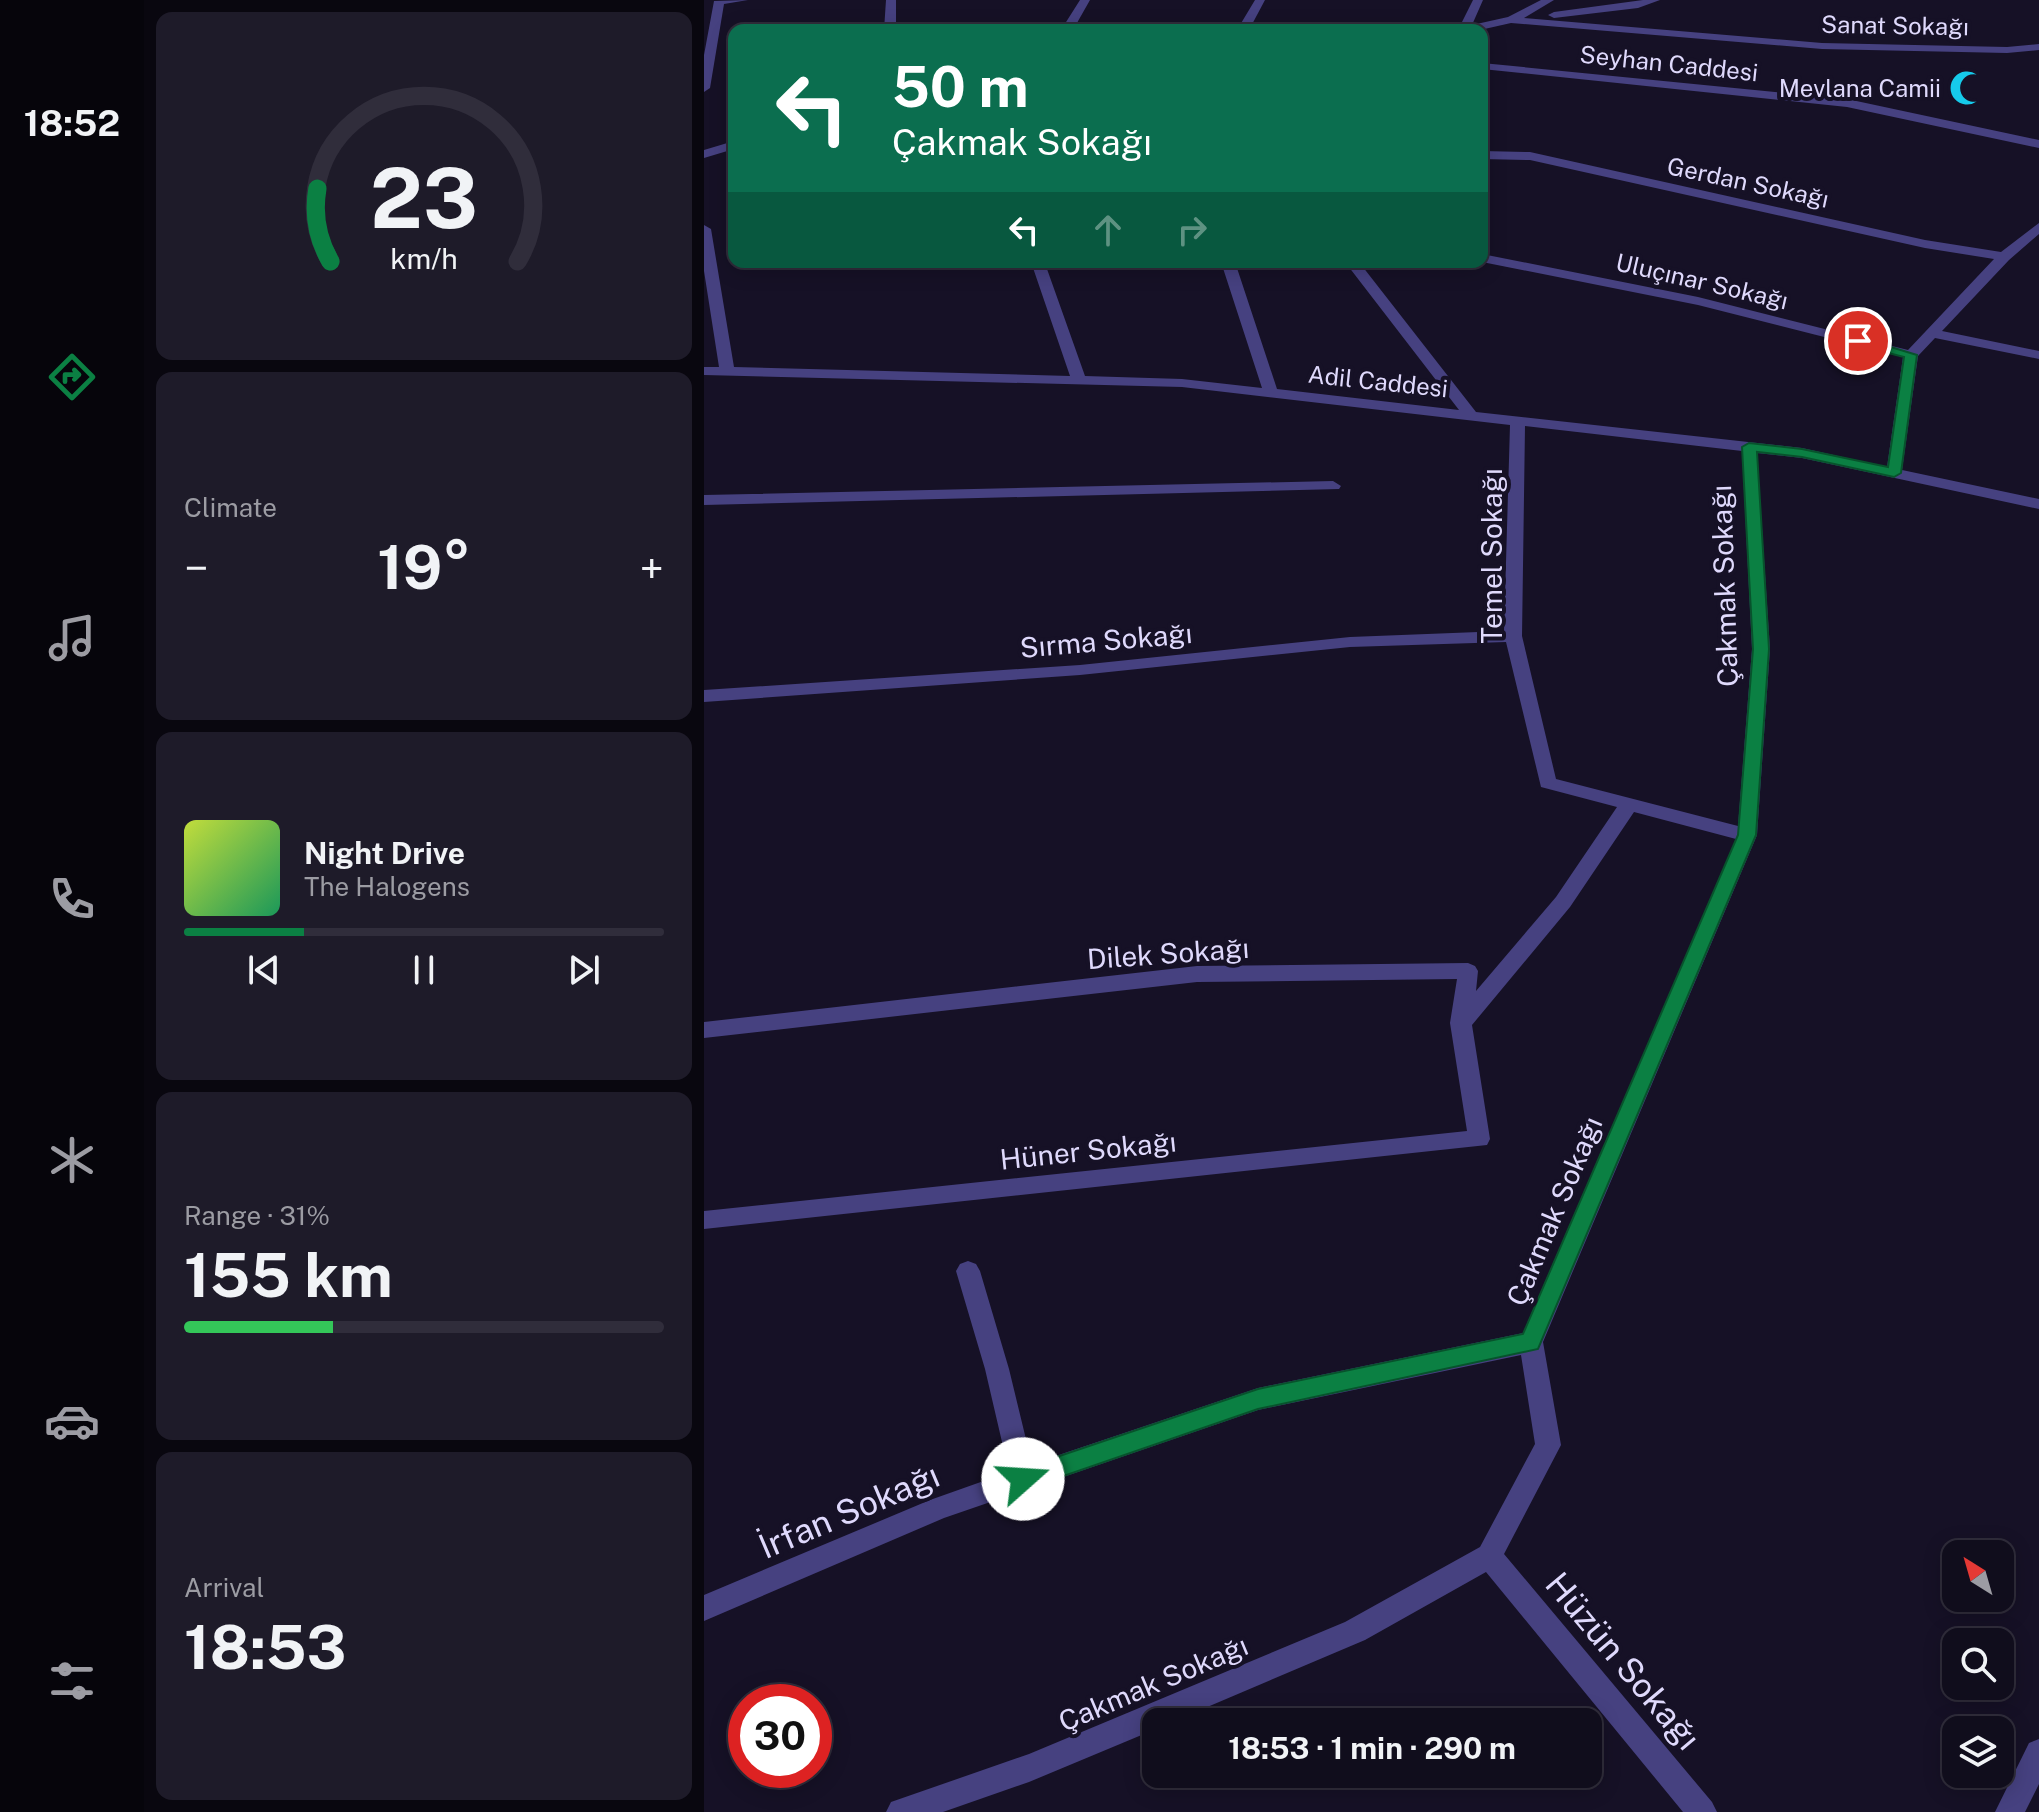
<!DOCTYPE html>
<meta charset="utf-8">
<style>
body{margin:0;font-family:"Public Sans",sans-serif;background:#1e1b29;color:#f1f3f6;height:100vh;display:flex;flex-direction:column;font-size:30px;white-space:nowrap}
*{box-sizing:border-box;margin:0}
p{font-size:26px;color:#9c9ca3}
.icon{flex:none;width:44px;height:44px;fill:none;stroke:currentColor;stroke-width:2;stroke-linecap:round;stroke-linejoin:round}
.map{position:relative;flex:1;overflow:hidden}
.details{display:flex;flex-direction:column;gap:12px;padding:12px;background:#09070f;width:560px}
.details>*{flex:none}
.hud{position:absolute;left:24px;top:24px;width:760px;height:244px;border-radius:16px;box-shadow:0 4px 20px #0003,0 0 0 2px #302d3b;background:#0b6e4f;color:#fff;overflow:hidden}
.needle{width:52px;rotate:323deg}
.fabs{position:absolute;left:1238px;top:1540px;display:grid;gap:16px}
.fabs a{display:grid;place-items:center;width:72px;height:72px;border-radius:16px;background:#100d1c;box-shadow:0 4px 20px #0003,0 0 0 2px #302d3b;font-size:40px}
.speed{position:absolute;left:24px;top:1684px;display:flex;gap:16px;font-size:40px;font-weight:700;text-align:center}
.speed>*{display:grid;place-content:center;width:104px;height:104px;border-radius:50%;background:#100d1c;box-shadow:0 4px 20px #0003,0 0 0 2px #302d3b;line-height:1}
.speed .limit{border:12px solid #d22;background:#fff;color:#111}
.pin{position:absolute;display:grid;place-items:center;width:68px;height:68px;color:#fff;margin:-34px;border:4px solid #fff;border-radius:50%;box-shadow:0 2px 8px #0007}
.me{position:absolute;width:88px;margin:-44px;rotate:71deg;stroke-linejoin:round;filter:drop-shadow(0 0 6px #0008)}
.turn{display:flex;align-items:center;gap:28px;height:168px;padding:0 32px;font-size:36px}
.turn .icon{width:104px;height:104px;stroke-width:2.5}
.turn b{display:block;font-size:56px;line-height:68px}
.lanes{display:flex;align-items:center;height:76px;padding:0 32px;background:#0003;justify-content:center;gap:40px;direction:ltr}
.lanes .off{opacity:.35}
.big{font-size:60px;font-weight:700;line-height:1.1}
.details .widget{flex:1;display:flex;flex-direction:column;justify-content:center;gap:12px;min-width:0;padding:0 28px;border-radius:16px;background:#1e1b29}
.details .dial{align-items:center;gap:0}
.dial svg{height:208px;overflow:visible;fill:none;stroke:#302d3b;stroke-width:7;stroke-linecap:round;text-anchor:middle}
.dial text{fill:#f1f3f6;stroke:none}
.song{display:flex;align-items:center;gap:24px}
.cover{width:96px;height:96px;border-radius:12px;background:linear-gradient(135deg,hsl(70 70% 55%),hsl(150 70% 35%))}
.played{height:8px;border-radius:4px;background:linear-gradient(90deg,#0b8043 25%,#302d3b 25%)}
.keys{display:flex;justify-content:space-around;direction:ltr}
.heat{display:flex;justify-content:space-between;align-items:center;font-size:44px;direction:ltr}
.charge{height:12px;border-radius:6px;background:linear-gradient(90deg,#34c759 31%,#302d3b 0)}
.trip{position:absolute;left:438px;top:1708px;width:460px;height:80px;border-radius:16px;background:#100d1c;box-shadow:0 4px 20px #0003,0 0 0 2px #302d3b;font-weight:700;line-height:80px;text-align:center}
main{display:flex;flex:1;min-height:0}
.menu{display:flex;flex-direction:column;width:144px;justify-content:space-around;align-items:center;background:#06050b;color:#9c9ca3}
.menu .icon{width:56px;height:56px}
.menu .active{color:#0b8043}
.menu b{font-size:36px;color:#f1f3f6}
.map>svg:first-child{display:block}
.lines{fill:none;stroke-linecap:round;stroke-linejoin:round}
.minor{fill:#464180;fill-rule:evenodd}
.route{fill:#0b8043;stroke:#07532c;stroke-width:2}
.labels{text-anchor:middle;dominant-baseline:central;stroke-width:8;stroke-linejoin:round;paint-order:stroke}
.far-street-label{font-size:24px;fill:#dfd9fc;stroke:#161126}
.far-poi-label{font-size:24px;fill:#dfd9fc;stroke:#161126;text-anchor:end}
.street-label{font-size:28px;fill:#dfd9fc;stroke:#161126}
.near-street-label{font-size:34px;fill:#dfd9fc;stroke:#161126}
</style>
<main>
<nav class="menu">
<b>18:52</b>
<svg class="icon active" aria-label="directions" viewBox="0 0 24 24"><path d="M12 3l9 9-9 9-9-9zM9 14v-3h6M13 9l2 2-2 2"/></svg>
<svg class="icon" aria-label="music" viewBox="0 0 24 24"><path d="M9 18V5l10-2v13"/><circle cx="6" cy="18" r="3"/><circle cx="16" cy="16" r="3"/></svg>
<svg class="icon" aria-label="phone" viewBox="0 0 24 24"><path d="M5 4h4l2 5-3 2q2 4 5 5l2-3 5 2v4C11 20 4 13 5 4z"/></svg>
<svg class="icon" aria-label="climate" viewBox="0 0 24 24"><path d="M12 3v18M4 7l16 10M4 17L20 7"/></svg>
<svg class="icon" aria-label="car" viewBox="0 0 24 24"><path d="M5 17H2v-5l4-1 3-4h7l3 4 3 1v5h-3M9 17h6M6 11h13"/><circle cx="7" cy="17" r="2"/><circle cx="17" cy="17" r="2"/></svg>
<svg class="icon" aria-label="filters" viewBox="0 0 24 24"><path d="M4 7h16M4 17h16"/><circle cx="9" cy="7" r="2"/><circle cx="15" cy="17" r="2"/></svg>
</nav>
<section class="details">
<div class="widget dial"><svg viewBox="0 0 100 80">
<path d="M14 69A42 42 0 1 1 86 69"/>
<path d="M14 69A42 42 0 0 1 9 41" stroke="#0b8043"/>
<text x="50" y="56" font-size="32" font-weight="700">23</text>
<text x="50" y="72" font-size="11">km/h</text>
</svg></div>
<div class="widget"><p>Climate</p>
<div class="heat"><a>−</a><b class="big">19°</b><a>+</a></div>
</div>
<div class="widget">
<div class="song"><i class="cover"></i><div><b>Night Drive</b><p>The Halogens</p></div></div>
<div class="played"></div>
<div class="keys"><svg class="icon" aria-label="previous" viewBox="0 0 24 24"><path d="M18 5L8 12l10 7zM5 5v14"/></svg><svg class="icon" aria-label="pause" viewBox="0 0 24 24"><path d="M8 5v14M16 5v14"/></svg><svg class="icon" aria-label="next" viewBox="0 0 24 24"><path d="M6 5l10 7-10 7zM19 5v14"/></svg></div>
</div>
<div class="widget"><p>Range · 31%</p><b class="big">155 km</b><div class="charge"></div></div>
<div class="widget"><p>Arrival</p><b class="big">18:53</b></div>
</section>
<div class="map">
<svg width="1335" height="1812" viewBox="0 0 1335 1812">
<rect width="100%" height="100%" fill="#161126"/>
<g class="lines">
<path class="minor" d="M44 0 20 4 6 88 0 92V55L10 1Z
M182 0H192V30H180Z
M376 0H386L369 30H357Z
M551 0H561L545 30H533Z
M769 0H779L768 25 804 17 837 0H850L820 18 1118 43 1303 47 1335 44V50L1303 53 1118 49 807 23 776 30H754Z
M939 0H956L934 8 850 18 844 15 850 12Z
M778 63 1143 99 1335 140V148L1143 107 778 69Z
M30 141V149L0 158V150Z
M778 151 826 152 1221 240 1297 252 1335 223V234L1305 260 1238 331 1335 351V359L1231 338 1214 356 1198 470 1335 499V509L1098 458 1053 453 1066 649 1053 835 839 1342 857 1445 800 1554 1008 1802 1013 1812H979L782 1572 661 1640 468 1722H452V1729L325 1782 239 1812H182L187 1802 325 1754 641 1622 776 1547 831 1444 817 1355 554 1410 240 1518 0 1621V1595L226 1500 305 1472 281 1369 252 1271 256 1264 264 1261 272 1264 276 1271 305 1369 328 1464 554 1388 819 1333 1032 839 930 812 866 907 768 1025 786 1139 783 1145 0 1229V1211L763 1131 746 1023 753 979 493 982 0 1038V1022L493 966 764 963 771 966 774 971 772 991 852 897 913 807 837 787 802 642 646 647 376 675 0 702V690L376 665 646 637 800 631 806 425 478 387 0 375V367H15L0 271V225L7 229 30 367 366 376 327 262H381L374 266 343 269 381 376 478 379 558 388 517 262H531L573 389 755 410 641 262H655L772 412 1098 448 1183 467 1199 357 994 305 778 262V254L994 297 1204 350 1290 259 1221 248 826 160 778 159ZM821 426 1038 451 1048 649 1034 826 852 779 818 636Z
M629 481 637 486 635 489 0 505V495Z
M1335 1739V1784L1321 1812H1291L1325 1743Z"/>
</g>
<path class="route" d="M1154 337 1213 355 1197 473 1190 477 1098 457 1053 452 1065 649 1052 835 834 1349 554 1409 319 1490 311 1487 307 1479 311 1471 554 1389 819 1334 1034 835 1049 649 1038 447 1045 443 1098 449 1184 467 1200 357 1149 344V338Z"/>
<defs>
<g id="mosque-bare" transform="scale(2.76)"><path d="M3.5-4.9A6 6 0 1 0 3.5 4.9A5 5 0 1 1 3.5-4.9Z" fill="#16cbeb" stroke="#161126" stroke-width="2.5" paint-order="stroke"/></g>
</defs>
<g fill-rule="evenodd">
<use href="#mosque-bare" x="1263" y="88"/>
</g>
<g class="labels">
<g class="far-street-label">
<text transform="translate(1191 25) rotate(1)">Sanat Sokağı</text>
<text transform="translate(965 63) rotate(6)">Seyhan Caddesi</text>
<text transform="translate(1044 182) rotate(12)">Gerdan Sokağı</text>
<text transform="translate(998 281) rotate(13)">Uluçınar Sokağı</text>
<text transform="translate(674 381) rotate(6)">Adil Caddesi</text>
</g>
<g class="far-poi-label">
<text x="1237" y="88">Mevlana Camii</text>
</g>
<g class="street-label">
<text transform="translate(787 556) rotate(-90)">Temel Sokağı</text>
<text transform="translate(1020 586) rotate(-92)">Çakmak Sokağı</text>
<text transform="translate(402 640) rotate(-5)">Sırma Sokağı</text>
<text transform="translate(464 953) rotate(-4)">Dilek Sokağı</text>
<text transform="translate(384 1150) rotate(-6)">Hüner Sokağı</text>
<text transform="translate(850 1211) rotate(-67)">Çakmak Sokağı</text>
<text transform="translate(449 1683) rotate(-23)">Çakmak Sokağı</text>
</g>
<g class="near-street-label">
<text transform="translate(145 1511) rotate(-23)">İrfan Sokağı</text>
<text transform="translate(919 1661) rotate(50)">Hüzün Sokağı</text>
</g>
</g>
</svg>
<div class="fabs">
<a><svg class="needle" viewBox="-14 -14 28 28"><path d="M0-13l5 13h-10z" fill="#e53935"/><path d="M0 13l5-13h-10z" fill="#9c9ca3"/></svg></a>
<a><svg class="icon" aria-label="search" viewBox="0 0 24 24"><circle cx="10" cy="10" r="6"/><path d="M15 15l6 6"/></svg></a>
<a><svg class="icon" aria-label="layers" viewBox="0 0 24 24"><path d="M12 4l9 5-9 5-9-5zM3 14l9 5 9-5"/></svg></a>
</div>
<div class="speed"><div class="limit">30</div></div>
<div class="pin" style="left:1154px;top:341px;background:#d93025"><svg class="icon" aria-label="arrive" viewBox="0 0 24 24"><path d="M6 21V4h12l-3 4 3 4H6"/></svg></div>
<svg class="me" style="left:319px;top:1479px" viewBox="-20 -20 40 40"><circle r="19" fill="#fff"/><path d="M0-13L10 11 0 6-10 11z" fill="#0b8043"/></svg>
<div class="trip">18:53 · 1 min · 290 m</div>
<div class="hud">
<div class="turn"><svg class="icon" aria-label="left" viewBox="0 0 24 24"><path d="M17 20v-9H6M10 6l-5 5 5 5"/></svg><div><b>50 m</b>Çakmak Sokağı</div></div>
<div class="lanes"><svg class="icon" aria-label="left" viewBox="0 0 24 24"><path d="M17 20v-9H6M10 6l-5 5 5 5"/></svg><svg class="icon off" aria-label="ahead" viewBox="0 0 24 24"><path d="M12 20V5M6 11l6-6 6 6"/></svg><svg class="icon off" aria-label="right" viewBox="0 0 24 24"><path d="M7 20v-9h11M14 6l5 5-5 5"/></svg></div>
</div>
</div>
</main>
